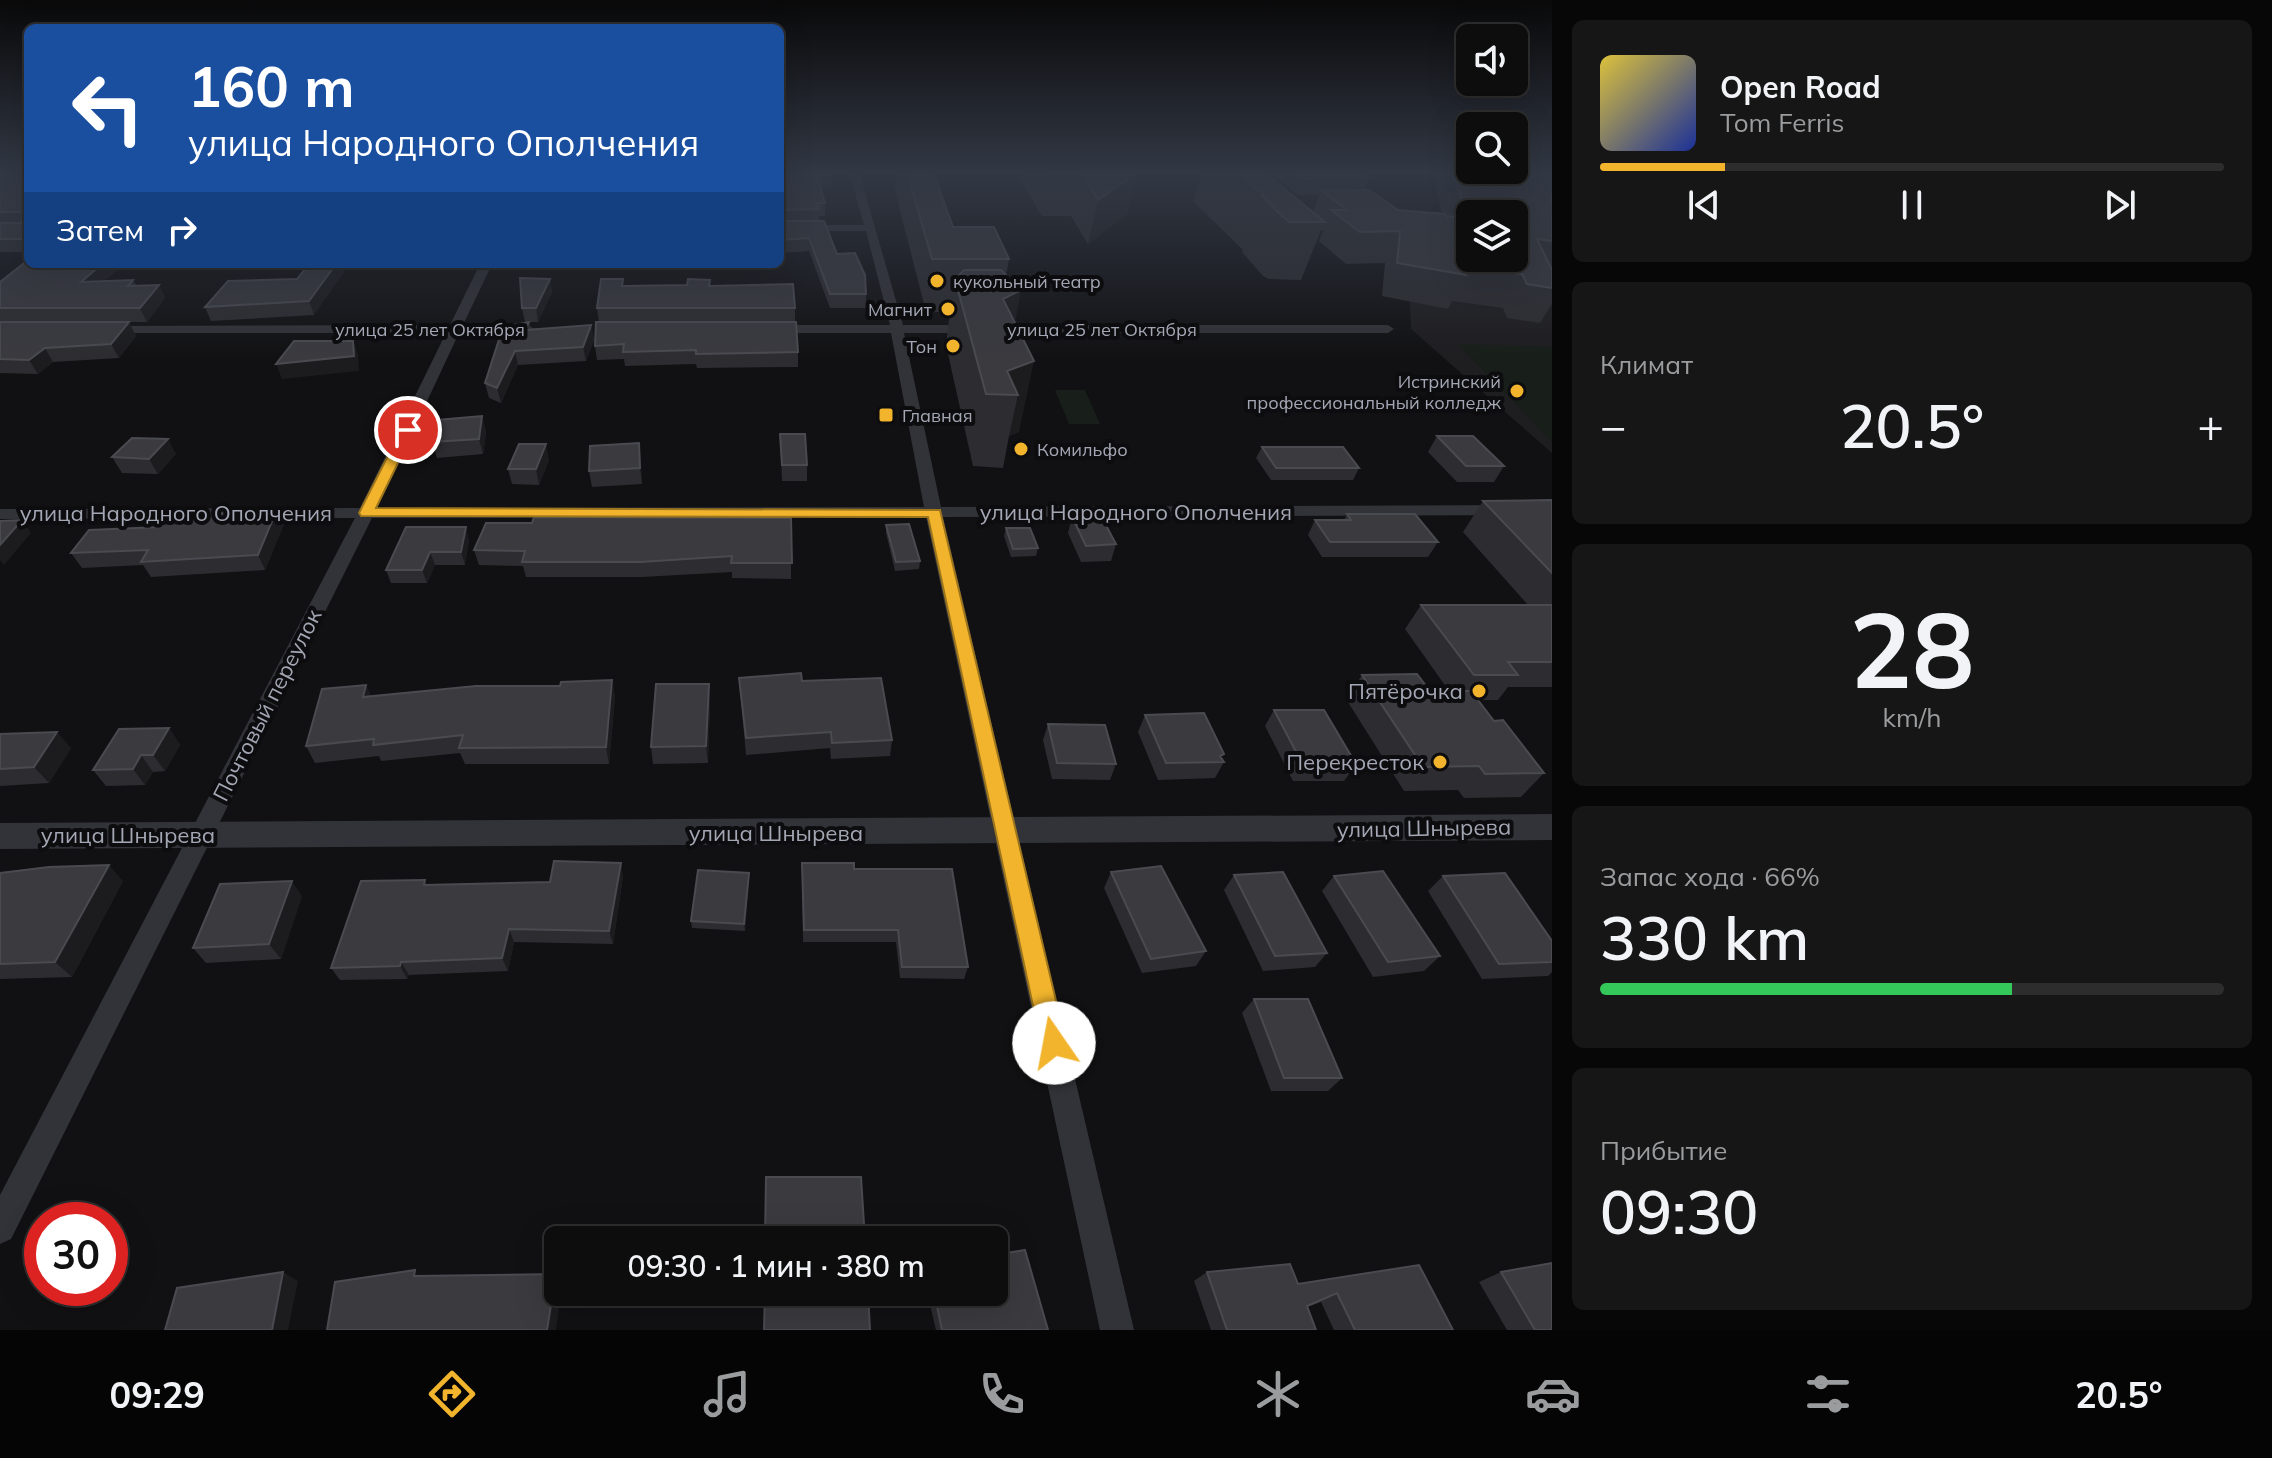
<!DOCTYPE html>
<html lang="ru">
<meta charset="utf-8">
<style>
body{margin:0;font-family:Mulish,sans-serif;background:#161617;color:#f1f3f6;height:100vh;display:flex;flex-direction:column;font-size:30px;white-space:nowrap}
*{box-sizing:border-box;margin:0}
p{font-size:26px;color:#9a9c9e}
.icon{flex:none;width:44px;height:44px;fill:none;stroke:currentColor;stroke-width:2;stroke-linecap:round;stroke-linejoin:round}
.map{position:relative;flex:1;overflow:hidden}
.panel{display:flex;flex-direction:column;gap:20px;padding:20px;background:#070708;width:720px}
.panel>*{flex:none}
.top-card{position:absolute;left:24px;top:24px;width:760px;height:244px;border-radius:12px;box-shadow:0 8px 32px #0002,0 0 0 2px #2d2d2e;background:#1a4fa0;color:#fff;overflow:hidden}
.tools{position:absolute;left:1456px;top:24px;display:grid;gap:16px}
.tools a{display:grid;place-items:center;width:72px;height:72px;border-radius:12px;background:#0d0d0e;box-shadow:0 8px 32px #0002,0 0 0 2px #2d2d2e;font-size:40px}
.speed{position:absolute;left:24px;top:1202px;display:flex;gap:16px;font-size:40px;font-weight:700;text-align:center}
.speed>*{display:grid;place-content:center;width:104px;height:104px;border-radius:50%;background:#0d0d0e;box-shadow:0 8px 32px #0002,0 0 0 2px #2d2d2e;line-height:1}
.speed .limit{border:12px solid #d22;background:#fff;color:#111}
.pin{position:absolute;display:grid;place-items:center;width:68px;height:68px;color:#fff;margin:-34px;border:4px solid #fff;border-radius:50%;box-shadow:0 2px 8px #0007}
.me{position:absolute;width:88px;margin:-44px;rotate:348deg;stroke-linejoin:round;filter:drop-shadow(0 0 6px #0008)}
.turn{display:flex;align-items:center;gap:28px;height:168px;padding:0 32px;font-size:36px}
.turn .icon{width:104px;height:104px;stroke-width:2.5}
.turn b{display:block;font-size:56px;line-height:68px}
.then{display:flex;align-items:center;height:76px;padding:0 32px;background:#0003;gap:16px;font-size:30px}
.big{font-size:60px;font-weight:600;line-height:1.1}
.panel .widget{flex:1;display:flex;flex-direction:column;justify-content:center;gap:12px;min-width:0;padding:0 28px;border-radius:12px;background:#161617}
.panel .dial{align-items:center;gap:0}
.dial b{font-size:104px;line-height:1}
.song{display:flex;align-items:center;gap:24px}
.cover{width:96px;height:96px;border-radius:12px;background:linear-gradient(135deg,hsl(50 70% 55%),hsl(230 70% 35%))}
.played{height:8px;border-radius:4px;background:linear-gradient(90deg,#f1b42c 20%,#2d2d2e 20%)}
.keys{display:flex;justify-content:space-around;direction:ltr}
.heat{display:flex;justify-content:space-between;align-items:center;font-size:44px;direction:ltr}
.charge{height:12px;border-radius:6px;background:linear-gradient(90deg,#34c759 66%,#2d2d2e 0)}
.trip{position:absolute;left:544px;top:1226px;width:464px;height:80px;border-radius:12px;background:#0d0d0e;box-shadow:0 8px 32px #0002,0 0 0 2px #2d2d2e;font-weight:600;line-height:80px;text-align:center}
.menu{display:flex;height:128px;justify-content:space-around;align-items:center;background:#050506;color:#9a9c9e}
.menu .icon{width:56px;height:56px}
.menu .active{color:#f1b42c}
.menu b{font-size:36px;color:#f1f3f6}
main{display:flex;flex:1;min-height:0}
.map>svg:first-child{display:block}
.built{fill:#1e1d20}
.green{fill:#181e19}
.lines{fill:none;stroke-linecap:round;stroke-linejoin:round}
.minor{fill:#323338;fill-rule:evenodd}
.tertiary{fill:#323338;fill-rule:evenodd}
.wall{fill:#2d2d31}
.shaded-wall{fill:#1c1c1f}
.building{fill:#3a3a3f;stroke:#4a4b51;stroke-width:2;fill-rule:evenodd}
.route{fill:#f1b42c;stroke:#9d751d;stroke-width:2}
.poi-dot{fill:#f1b42c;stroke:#0d0c0e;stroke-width:3}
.labels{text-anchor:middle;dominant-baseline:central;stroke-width:8;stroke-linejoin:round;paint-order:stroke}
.far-poi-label{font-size:18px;fill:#a3a7b4;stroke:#0d0c0e;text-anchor:start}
.far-street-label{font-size:18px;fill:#a3a7b4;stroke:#0d0c0e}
.street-label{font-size:22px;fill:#a3a7b4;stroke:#0d0c0e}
.poi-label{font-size:22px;fill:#a3a7b4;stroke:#0d0c0e;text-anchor:end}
</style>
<main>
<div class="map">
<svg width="1552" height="1330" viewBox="0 0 1552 1330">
<rect width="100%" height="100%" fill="#111113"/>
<path class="built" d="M1409 279 1552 298V453L1411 329Z"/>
<path class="green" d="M1458 344 1552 347V442Z
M1055 390H1085L1100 424H1069Z"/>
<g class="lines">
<path class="minor" d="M849 172H859L903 325H1388L1394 329 1388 333H904L941 507 1552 505V515L943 517 1134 1330H1100L926 517 372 518 11 1239 0 1244V1195L355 518 0 519V509L360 508 446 333H104L98 329 100 326 450 325 480 264H492L463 325H528L534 329 528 333H459L377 508 924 507 891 333H768L762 329 768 325H890L866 231H780V225H864Z"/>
<path class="tertiary" d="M1552 814V840L0 849V823Z"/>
</g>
<path class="wall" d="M0 172H28V252H0Z
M780 172 831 175V187L821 188 825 203V216H819V221L837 254 866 294V308H830L809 251 780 253Z
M897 172H933L953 227 1009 259 1006 276 1015 323 1019 432 1009 436 1003 468 973 466 946 345 950 312H926L895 191Z
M965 172H1138L1127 214 1088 244 1071 216H1042L1015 172 966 173Z
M1202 172H1264L1313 212 1320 194 1298 195 1269 172H1360L1369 178 1364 190 1398 210 1442 213 1431 172H1552V304L1540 323 1507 318 1503 308 1452 301 1448 309 1382 296 1385 263 1346 264 1319 241 1323 231 1321 230 1301 280 1269 279 1263 276 1242 252 1243 250 1193 201Z
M28 264H124L104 281 133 280 136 285H159L165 298 147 322H129L136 336 119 358 53 362 38 374 0 373V282Z
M309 264 314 315 211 321 205 307 297 279Z
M550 279 552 292 538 322H529L531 329 591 325 594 340 586 361 518 365 501 403 489 398 485 383 525 322 522 308Z
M710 280V286L795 308V322L798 352V367L697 368 696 364 625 366 624 359 597 360 595 346 599 322 597 308 624 286 687 285Z
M482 416 486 432 483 454 437 458 432 442Z
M780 434 807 465V481H782Z
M1437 436 1504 466 1494 482H1457L1428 452Z
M639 443 642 484 592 487 589 471Z
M1262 447 1359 468 1353 480H1271L1256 458Z
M176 454 158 474 122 473 112 457Z
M549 460 539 485 512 484 508 469Z
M1552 500V687H1508L1498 700H1478L1494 721 1544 773 1521 797 1464 798 1458 790 1404 791 1346 699 1362 675 1430 691H1449L1405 629 1421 605H1528L1463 532 1483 501Z
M277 509 284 524 265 570 151 577 143 565 82 568 71 553 161 527Z
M1347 514 1438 542 1428 557H1322L1308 535 1315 520H1344Z
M1072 517 1116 544 1111 561 1081 562 1068 533Z
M791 518V579L732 578V572L642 577H526L523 566 479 565 474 550 532 523Z
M886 525 920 561 919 569 895 571 886 533Z
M406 527 469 540 465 565H435L427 583H391L386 570Z
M1006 528 1038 548 1036 556 1011 557 1004 536Z
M739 678 802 681 892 740 890 756 831 759 830 748 746 755Z
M612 680 615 697 609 764H465L460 753 381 761 379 756 315 763 306 746 366 685 371 696 560 686Z
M710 700 708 763 653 764 651 747Z
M1274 710 1356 764 1344 781H1293L1265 726Z
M1145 715 1222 758 1224 762 1215 778 1158 780 1138 732Z
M1048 724 1116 764 1110 780 1052 779 1043 740Z
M169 728 180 745 165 771 153 772 145 785 106 786 93 770Z
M0 734 71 748 49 783 0 786Z
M802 863 854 869 968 967 964 979 900 978 896 942H803Z
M1111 872 1206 951 1196 966 1142 973 1104 888Z
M0 873 123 881 72 977 0 979Z
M749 873 745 931 692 928 691 921Z
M1234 875 1327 953 1315 967 1263 971 1224 890Z
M623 876 613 944 514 942 508 971 409 975 407 979 340 980 331 968 428 885 550 882Z
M1334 876 1440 956 1424 971 1373 977 1322 891Z
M1443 876 1552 941V972L1548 976 1482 979 1428 891Z
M302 896 281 959 206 963 193 948Z
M1254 999 1342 1078 1328 1091H1271L1242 1013Z
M1419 1265 1453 1330H1334L1321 1302 1307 1307 1316 1330H1211L1194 1281 1207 1272 1298 1284Z
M1501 1272 1552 1330H1507L1479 1282Z
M927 1292H994L1048 1330H936Z"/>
<path class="shaded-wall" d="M1138 172 1127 214 1088 244 1098 200Z
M102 264H124L88 296 81 282Z
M336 264H350L314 315 309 301Z
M550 279 552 292 538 322 536 308Z
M159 285 165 298 147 322 140 308Z
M1021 290 1009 357 1003 299Z
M129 322 136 336 119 358 111 344Z
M591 325 594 340 586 361 583 347Z
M353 341 358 355 359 371 282 379 276 364Z
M45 348 53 362 38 374 29 360Z
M515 351 518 365 501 403 497 388Z
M1034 361 1019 432 1009 436 1018 395 1007 371Z
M482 416 486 432 483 454 479 439Z
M168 439 176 454 158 474 149 459Z
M639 443 641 459 642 484 640 468Z
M546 444 549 460 539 485 536 469Z
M277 509 284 524 265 570 258 555Z
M22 520 31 533 4 565 0 560V545Z
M466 527 469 540 465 565 461 552Z
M430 552 435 565 427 583 422 570Z
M612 680 615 697 609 764 606 747Z
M709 684 710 700 708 763 706 746Z
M366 685 374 701 363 697Z
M169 728 180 745 165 771 153 755Z
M57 732 71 748 49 783 34 767Z
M141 755 153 772 145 785 133 769Z
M621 863 623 876 613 944 609 931Z
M109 865 123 881 72 977 55 962Z
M749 873V880L745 931 744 924Z
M292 881 302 896 281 959 269 944Z
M509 929 514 942 508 971 502 958Z
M401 962 409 975 407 979 400 966Z
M283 1272 298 1281 288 1330H272Z
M556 1274 558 1277V1292H561L556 1330H547Z"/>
<path class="building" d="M0 172H28V239H0V223H21L24 215 21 212H0Z
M780 172H829L831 175 817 176 825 203H817L819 209 780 210Z
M907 172H933L953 227H994L1009 259H932Z
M1049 172H1138L1098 200 1081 173H1051Z
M1236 172H1264L1325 222H1290L1284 218 1262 196H1265Z
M1294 172H1360L1369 178 1304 179Z
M1453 172H1552V241L1537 239 1552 270V288L1527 284 1522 274 1463 266 1466 275 1397 263 1400 231 1360 232 1331 210H1347L1322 191 1369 190 1398 210 1445 214 1446 216 1468 219ZM1470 214H1514V258H1470Z
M780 221H824L837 254 855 253 865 275 866 294H830L809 238 780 240Z
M28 260V264H102L81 282 133 280 128 286 159 285 140 308H0V282Z
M309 264H336L309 301 205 307 228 281 297 279Z
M964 270H1001L1021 290 1003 299 1034 361 1007 371 1018 395 986 394 955 279Z
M520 278 550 279 536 308H522Z
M601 279H623L622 286 687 285 688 279 710 280 709 286 793 284 795 308H597Z
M0 322H129L111 344 45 348 29 360 0 359Z
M529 322 525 330 591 325 583 347 515 351 497 388 485 383 503 327Z
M596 322H796L798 352 696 354V350L623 352 624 344 595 346Z
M294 341H353L354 356 276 364Z
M482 416 479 439 432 442 437 420Z
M780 434H805L807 465H782Z
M1437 436H1473L1504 466H1466Z
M132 438 168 439 149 459 112 457Z
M639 443 640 468 589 471 590 446Z
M519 444H546L536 469H508Z
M1262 447H1343L1359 468H1276Z
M1552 500V573L1483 501Z
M277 509 258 555 141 562 148 550 71 553 89 530 161 527 166 518Z
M1347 514H1415L1438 542H1330L1315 520H1351Z
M1101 516 1116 544 1086 546 1072 517Z
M534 517 791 518 792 563H731L732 556 640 562H522L525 551 474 550 486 523H532Z
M22 520 0 545V521Z
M909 524 920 561 896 562 886 525Z
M406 527H466L461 552H430L422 570H386Z
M1006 528H1030L1038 548 1013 549Z
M1421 605H1552V662H1508L1518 675H1474Z
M801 673 802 681 881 678 892 740 832 743 831 732 746 738 739 678Z
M1417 674 1430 691H1471L1494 721 1503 720 1544 773 1485 774 1479 766 1423 767 1362 675Z
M612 680 606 747 459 748 463 735 373 745 374 739 306 746 322 689 366 685 363 697 476 686H560L561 682Z
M656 684H709L706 746 651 747Z
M1274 710H1324L1356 764 1303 765Z
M1204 713 1224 754 1220 756 1224 762 1166 763 1145 715Z
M1048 724 1105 725 1116 764 1057 763Z
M169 728 153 755H141L133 769 93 770 119 729Z
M57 732 34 767 0 769V734Z
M554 861 621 863 609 931 509 929 502 958 401 962 400 966 331 968 361 881 425 880 424 885 550 882Z
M802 863H854V869H952L968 967H902L898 930H804Z
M109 865 55 962 0 964V873L49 867Z
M1161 866 1206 951 1151 959 1111 872Z
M698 870 749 873 744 924 691 921Z
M1383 871 1440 956 1388 962 1334 876Z
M1283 872 1327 953 1275 956 1234 875Z
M1505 873 1552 941V962L1499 964 1443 876Z
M292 881 269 944 193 948 220 884Z
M1254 999H1308L1342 1078H1284Z
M766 1177H861L865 1240H765Z
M1025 1250 1048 1330H942L934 1292H994V1255Z
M1552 1263V1330H1535L1501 1272Z
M1290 1264 1298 1284 1419 1265 1453 1330H1355L1337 1293 1307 1306 1316 1330H1227L1207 1272Z
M415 1270 414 1276 556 1274 547 1330H327L335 1282Z
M283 1272 272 1330H165L177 1288Z
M765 1292H868L870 1330H764Z"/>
<linearGradient id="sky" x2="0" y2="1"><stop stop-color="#09090a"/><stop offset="0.48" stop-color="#323844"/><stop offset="1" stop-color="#323844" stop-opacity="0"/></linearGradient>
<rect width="1552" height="358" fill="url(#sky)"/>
<path class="route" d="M408 426 414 430 376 508 940 510 1066 1043 1063 1052 1054 1056 1045 1052 1041 1043 928 517 361 516 359 513 401 430Z"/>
<g class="poi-dot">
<circle cx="937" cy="281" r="8"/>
<circle cx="948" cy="309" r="8"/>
<circle cx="953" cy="346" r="8"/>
<circle cx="1517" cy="391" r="8"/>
<rect x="878" y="407" width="16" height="16" rx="4"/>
<circle cx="1021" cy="449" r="8"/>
<circle cx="1479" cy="691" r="8"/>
<circle cx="1440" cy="762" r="8"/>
</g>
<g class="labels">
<g class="far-poi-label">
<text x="953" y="281">кукольный театр</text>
<text x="932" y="309" text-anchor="end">Магнит</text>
<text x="937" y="346" text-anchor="end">Тон</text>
<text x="1501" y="381" text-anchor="end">Истринский<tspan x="1501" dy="21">профессиональный колледж</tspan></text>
<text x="902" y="415">Главная</text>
<text x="1037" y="449">Комильфо</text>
</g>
<g class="far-street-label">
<text x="430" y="329">улица 25 лет Октября</text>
<text x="1102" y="329">улица 25 лет Октября</text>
</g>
<g class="street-label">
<text x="1136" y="512">улица Народного Ополчения</text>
<text x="176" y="513">улица Народного Ополчения</text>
<text transform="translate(267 705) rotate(-63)">Почтовый переулок</text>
<text transform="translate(1424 828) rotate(-1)">улица Шнырева</text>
<text x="776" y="833">улица Шнырева</text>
<text x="128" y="835">улица Шнырева</text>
</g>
<g class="poi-label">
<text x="1463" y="691">Пятёрочка</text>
<text x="1424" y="762">Перекресток</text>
</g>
</g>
</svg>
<div class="tools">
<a><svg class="icon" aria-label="sound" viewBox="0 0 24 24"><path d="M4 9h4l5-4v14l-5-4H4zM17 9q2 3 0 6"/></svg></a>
<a><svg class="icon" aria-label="search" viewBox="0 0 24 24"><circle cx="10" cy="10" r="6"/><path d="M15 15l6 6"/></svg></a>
<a><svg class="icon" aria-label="layers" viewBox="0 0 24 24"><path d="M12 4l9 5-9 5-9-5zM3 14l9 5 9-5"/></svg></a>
</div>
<div class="speed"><div class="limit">30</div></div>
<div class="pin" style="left:408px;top:430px;background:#d93025"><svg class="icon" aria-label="arrive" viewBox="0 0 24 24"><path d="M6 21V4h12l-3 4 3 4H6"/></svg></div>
<svg class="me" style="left:1054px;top:1043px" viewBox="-20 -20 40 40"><circle r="19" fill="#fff"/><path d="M0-13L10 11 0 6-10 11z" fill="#f1b42c"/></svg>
<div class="trip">09:30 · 1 мин · 380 m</div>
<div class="top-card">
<div class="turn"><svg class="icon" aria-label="left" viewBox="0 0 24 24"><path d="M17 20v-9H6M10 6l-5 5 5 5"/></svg><div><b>160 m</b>улица Народного Ополчения</div></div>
<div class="then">Затем<svg class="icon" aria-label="right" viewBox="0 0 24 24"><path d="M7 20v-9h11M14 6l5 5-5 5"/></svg></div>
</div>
</div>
<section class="panel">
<div class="widget">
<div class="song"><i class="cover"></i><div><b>Open Road</b><p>Tom Ferris</p></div></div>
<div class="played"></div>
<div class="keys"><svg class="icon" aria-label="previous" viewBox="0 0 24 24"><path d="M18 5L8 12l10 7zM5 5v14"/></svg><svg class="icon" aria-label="pause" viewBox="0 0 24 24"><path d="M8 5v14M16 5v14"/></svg><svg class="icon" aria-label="next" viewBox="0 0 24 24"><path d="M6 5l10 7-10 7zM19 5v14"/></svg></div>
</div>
<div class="widget"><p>Климат</p>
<div class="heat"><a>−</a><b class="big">20.5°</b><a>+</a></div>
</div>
<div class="widget dial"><b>28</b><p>km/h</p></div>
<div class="widget"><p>Запас хода · 66%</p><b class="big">330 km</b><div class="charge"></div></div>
<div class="widget"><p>Прибытие</p><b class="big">09:30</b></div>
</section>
</main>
<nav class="menu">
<b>09:29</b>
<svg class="icon active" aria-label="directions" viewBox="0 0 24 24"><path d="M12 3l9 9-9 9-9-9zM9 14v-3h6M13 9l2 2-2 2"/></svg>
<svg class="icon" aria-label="music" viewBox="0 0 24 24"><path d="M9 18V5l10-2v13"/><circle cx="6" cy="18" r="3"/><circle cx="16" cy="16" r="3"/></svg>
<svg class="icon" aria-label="phone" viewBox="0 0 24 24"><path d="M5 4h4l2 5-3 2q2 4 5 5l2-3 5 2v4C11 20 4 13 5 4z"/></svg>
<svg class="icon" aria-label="climate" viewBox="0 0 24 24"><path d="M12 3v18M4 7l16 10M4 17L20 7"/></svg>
<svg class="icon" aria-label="car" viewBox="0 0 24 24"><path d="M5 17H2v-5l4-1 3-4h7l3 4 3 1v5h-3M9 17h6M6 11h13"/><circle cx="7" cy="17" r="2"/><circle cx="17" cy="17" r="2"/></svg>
<svg class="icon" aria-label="filters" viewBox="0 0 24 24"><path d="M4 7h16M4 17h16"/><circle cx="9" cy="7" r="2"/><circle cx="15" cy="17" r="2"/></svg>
<b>20.5°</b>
</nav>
